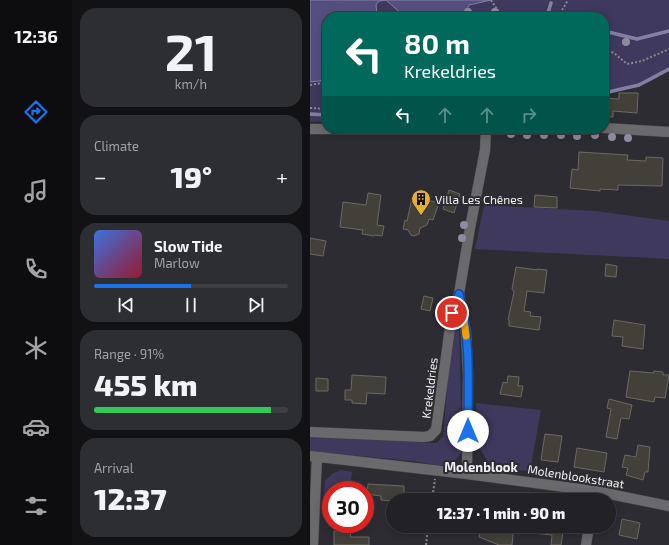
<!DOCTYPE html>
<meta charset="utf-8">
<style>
body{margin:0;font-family:"Exo 2",sans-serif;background:#2d2e32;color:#f1f3f6;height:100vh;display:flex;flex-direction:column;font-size:15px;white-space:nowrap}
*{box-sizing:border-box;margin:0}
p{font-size:13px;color:#a2a3a7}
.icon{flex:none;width:22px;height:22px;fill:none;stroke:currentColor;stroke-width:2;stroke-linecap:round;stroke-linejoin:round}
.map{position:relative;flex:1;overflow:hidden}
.sheet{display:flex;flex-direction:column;gap:8px;padding:8px;background:#121215;width:238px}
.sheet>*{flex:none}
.hud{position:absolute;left:12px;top:12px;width:287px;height:122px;border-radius:16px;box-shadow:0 2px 10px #0003,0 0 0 1px #3e3e43;background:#00695c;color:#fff;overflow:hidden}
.speed{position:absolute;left:12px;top:481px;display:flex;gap:8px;font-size:20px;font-weight:700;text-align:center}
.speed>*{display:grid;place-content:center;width:52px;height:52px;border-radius:50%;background:#212126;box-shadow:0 2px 10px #0003,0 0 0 1px #3e3e43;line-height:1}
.speed .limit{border:6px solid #d22;background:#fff;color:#111}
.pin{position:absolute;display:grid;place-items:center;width:34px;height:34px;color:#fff;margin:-17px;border:2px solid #fff;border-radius:50%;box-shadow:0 1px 4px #0007}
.me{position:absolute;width:44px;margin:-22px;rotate:0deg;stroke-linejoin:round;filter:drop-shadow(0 0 3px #0008)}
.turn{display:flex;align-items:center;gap:14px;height:84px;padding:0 16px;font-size:18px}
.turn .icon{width:52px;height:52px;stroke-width:2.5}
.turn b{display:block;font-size:28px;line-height:34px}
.lanes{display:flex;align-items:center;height:38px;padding:0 16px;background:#0003;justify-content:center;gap:20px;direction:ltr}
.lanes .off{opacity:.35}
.big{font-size:30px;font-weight:800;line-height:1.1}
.sheet .card{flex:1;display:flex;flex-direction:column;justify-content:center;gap:6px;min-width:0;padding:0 14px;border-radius:16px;background:#2d2e32}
.sheet .dial{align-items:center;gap:0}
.dial b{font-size:52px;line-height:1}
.song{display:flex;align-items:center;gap:12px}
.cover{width:48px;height:48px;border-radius:6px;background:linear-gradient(135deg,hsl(220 70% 55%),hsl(350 70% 35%))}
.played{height:4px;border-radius:2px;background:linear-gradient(90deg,#1a73e8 50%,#3e3e43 50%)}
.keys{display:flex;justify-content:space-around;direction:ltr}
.heat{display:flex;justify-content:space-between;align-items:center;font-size:22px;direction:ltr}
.charge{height:6px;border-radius:3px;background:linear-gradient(90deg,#34c759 91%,#3e3e43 0)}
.trip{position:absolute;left:76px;top:493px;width:230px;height:40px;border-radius:20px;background:#212126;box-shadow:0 2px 10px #0003,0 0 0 1px #3e3e43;font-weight:800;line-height:40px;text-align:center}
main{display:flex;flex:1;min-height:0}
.menu{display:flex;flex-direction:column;width:72px;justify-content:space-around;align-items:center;background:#0d0d0f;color:#a2a3a7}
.menu .icon{width:28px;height:28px}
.menu .active{color:#1a73e8}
.menu b{font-size:18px;color:#f1f3f6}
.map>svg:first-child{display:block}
.green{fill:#3e395d}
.water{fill:#554f7f;stroke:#8480a3}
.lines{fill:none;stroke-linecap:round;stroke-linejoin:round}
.stream{stroke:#8480a3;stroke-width:3.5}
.building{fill:#43403a;stroke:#6c6963}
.minor-casing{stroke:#48484d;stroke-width:11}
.path{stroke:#89898e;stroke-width:2;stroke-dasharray:2 2;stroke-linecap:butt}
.minor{stroke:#6a6a6d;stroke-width:10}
.tree{fill:#8d8ca0}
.route-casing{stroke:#114b97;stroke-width:10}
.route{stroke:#1a73e8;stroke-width:7}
.slow{stroke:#f59e0b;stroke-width:7}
.labels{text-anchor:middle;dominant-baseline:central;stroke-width:4;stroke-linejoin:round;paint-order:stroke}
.poi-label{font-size:12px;fill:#f2f2f6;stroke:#2c2c32;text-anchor:start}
.street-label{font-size:12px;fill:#f2f2f6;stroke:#2c2c32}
.neighbourhood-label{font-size:13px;font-weight:bold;fill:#f2f2f6;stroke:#2c2c32}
</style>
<main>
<nav class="menu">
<b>12:36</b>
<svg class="icon active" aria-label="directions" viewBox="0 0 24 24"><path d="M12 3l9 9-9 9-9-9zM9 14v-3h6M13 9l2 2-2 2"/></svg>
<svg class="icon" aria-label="music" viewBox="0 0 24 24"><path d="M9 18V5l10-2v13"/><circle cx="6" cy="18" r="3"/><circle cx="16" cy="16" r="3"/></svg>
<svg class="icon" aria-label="phone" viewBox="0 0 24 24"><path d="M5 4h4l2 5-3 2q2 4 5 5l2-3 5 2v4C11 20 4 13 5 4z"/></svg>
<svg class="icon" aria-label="climate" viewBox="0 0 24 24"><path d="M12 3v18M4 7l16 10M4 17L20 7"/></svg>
<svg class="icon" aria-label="car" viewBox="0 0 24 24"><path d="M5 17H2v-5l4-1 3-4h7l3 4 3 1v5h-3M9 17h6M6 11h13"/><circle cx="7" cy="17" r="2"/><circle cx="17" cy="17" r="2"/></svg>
<svg class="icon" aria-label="filters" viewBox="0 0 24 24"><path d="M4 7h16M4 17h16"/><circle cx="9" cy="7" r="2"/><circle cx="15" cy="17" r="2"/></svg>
</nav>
<section class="sheet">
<div class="card dial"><b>21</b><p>km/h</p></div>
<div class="card"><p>Climate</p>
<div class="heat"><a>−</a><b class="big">19°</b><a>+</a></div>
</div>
<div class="card">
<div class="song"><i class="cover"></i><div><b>Slow Tide</b><p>Marlow</p></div></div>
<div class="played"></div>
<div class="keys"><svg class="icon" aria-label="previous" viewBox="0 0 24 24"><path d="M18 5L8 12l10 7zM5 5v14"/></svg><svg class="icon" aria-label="pause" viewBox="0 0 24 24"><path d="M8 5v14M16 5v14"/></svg><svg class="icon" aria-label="next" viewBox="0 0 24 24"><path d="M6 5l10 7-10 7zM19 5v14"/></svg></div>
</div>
<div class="card"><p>Range · 91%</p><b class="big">455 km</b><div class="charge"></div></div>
<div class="card"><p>Arrival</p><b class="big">12:37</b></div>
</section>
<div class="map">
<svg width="359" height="545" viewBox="0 0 359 545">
<rect width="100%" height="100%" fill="#2c2c32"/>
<path class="green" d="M0 0H359V71L340 82 315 87 294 95V17H17V121L0 122Z
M174 205 285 211 359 221V259L165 249Z
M147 315 149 317 152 452 144 462 138 465H127L102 461 0 451V437L127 443 133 436 143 323Z
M166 403 231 410 220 471 196 469 181 466 168 446Z
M31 470 42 472 41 480 30 490H21V496H14L15 481 22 474Z"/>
<path class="water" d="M0 0H181L159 5 154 17H95L76 0 69 1 66 5 67 14 70 17H17V80L0 82Z"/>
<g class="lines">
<path class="stream" d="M239 17 238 13 241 3
M294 31 327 39 359 31
M294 93 329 85 359 69
M0 114 17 115"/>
</g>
<path class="building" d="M309 93H328L327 113 303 111V117H294V98L309 99Z
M269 152 318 155 317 160 336 161V157L353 158 352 186 308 185V190L290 189V191L260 188 262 169 268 170Z
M139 190 150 194 144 213 133 209Z
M58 193 71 195 67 225 74 226 72 236 65 235 64 236 52 234 53 230 30 227 33 202 56 205Z
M225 195 247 197V208L224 207Z
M112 196 114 199 129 203 123 220 119 219 117 225 110 228 109 234 104 236 101 235 98 230 93 229 95 220 97 221 102 198 106 199Z
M0 238 16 241 13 256 0 254Z
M296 264 307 266 306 277 295 276Z
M206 267 227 270V269L237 270 234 293 217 291 214 311 221 312 220 316 231 317 229 330 199 326V320H198L204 292 202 289Z
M114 296 123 298 120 311 111 309Z
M304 320 335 325 333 349 312 346 313 337 302 336Z
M320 371 344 373V371L353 372V375H359L355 398 345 397 344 402 316 397Z
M42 375 76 377 75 394 57 393 56 404 42 403V400H35V390H41Z
M198 376 209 377 208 386H213L211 397 190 394 193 382 197 383Z
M6 378 18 379V391H6Z
M299 399 322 405 319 419 311 418 307 439 296 437 301 409 297 408Z
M235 434 252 436 248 462 231 460Z
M328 445 340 447 338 472H335L333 480 316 475 318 468 312 467 315 455 326 457Z
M267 448 297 453 294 472 264 467Z
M58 484 94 486V500H83V501L71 500V496L57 494Z
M312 519 330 523 327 539 309 535Z
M171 526H204L202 545H189L169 537Z
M214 526H254L251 545H241L242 535 214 532Z
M24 531 41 532 40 537H59V545H24Z"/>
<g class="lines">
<g class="minor-casing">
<path id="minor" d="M294 128 359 132
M0 129H55
M176 129 175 150 160 228 149 294 156 333 158 375 157 474 285 491 359 506
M0 432 114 437 120 436 126 430 142 313 149 294
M0 456 157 474
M3 545 7 457
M276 545 279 526"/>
</g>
<path class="path" d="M181 0 192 17
M248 17 258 0
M294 49 304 53 317 64 332 61 359 49
M0 85 12 83 17 84
M0 108 17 109
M122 500 125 479
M116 545 118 526"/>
<use href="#minor" class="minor"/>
</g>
<g class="tree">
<circle cx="158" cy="12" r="4"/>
<circle cx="185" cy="12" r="4"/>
<circle cx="316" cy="42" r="4"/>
<circle cx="201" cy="134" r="4"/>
<circle cx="217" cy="135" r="4"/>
<circle cx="234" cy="135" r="4"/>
<circle cx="251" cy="135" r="4"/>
<circle cx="285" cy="135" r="4"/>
<circle cx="267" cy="136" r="4"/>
<circle cx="302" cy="137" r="4"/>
<circle cx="318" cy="138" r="4"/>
<circle cx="154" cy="225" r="4"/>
<circle cx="152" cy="238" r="4"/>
</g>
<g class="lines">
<g class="route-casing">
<path id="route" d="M142 313 149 294C161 338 158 386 158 431"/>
</g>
<use href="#route" class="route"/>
<path class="slow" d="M152 305 156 336"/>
</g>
<defs>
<g id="building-pin" transform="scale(1)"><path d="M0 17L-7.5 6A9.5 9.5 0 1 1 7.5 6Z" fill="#e2af34" stroke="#2c2c32"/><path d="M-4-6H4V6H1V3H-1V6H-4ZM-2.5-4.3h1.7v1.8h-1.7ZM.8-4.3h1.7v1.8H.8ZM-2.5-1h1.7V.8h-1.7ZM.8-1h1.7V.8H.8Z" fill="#111"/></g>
</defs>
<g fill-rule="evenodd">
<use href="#building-pin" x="111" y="199"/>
</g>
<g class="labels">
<g class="poi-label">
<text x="125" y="199">Villa Les Chênes</text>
</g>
<g class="street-label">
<text transform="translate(119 388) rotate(-83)">Krekeldries</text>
<text transform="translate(266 476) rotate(9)">Molenblookstraat</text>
</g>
<g class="neighbourhood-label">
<text x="171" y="467">Molenblook</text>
</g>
</g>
</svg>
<div class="speed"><div class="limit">30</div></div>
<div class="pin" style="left:142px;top:313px;background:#d93025"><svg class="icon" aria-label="arrive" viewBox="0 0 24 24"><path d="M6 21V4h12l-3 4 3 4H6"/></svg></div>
<svg class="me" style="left:158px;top:431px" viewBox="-20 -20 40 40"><circle r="19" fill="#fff"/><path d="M0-13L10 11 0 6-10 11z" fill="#1a73e8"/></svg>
<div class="trip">12:37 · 1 min · 90 m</div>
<div class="hud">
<div class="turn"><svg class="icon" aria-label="left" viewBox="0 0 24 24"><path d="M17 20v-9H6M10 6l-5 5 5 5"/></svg><div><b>80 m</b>Krekeldries</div></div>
<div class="lanes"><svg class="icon" aria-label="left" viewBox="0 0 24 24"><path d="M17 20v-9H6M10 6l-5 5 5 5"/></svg><svg class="icon off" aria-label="ahead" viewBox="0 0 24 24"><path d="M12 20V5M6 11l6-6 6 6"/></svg><svg class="icon off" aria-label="ahead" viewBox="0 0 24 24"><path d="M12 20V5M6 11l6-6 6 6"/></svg><svg class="icon off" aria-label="right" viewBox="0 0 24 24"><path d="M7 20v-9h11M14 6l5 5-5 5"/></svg></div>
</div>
</div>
</main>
